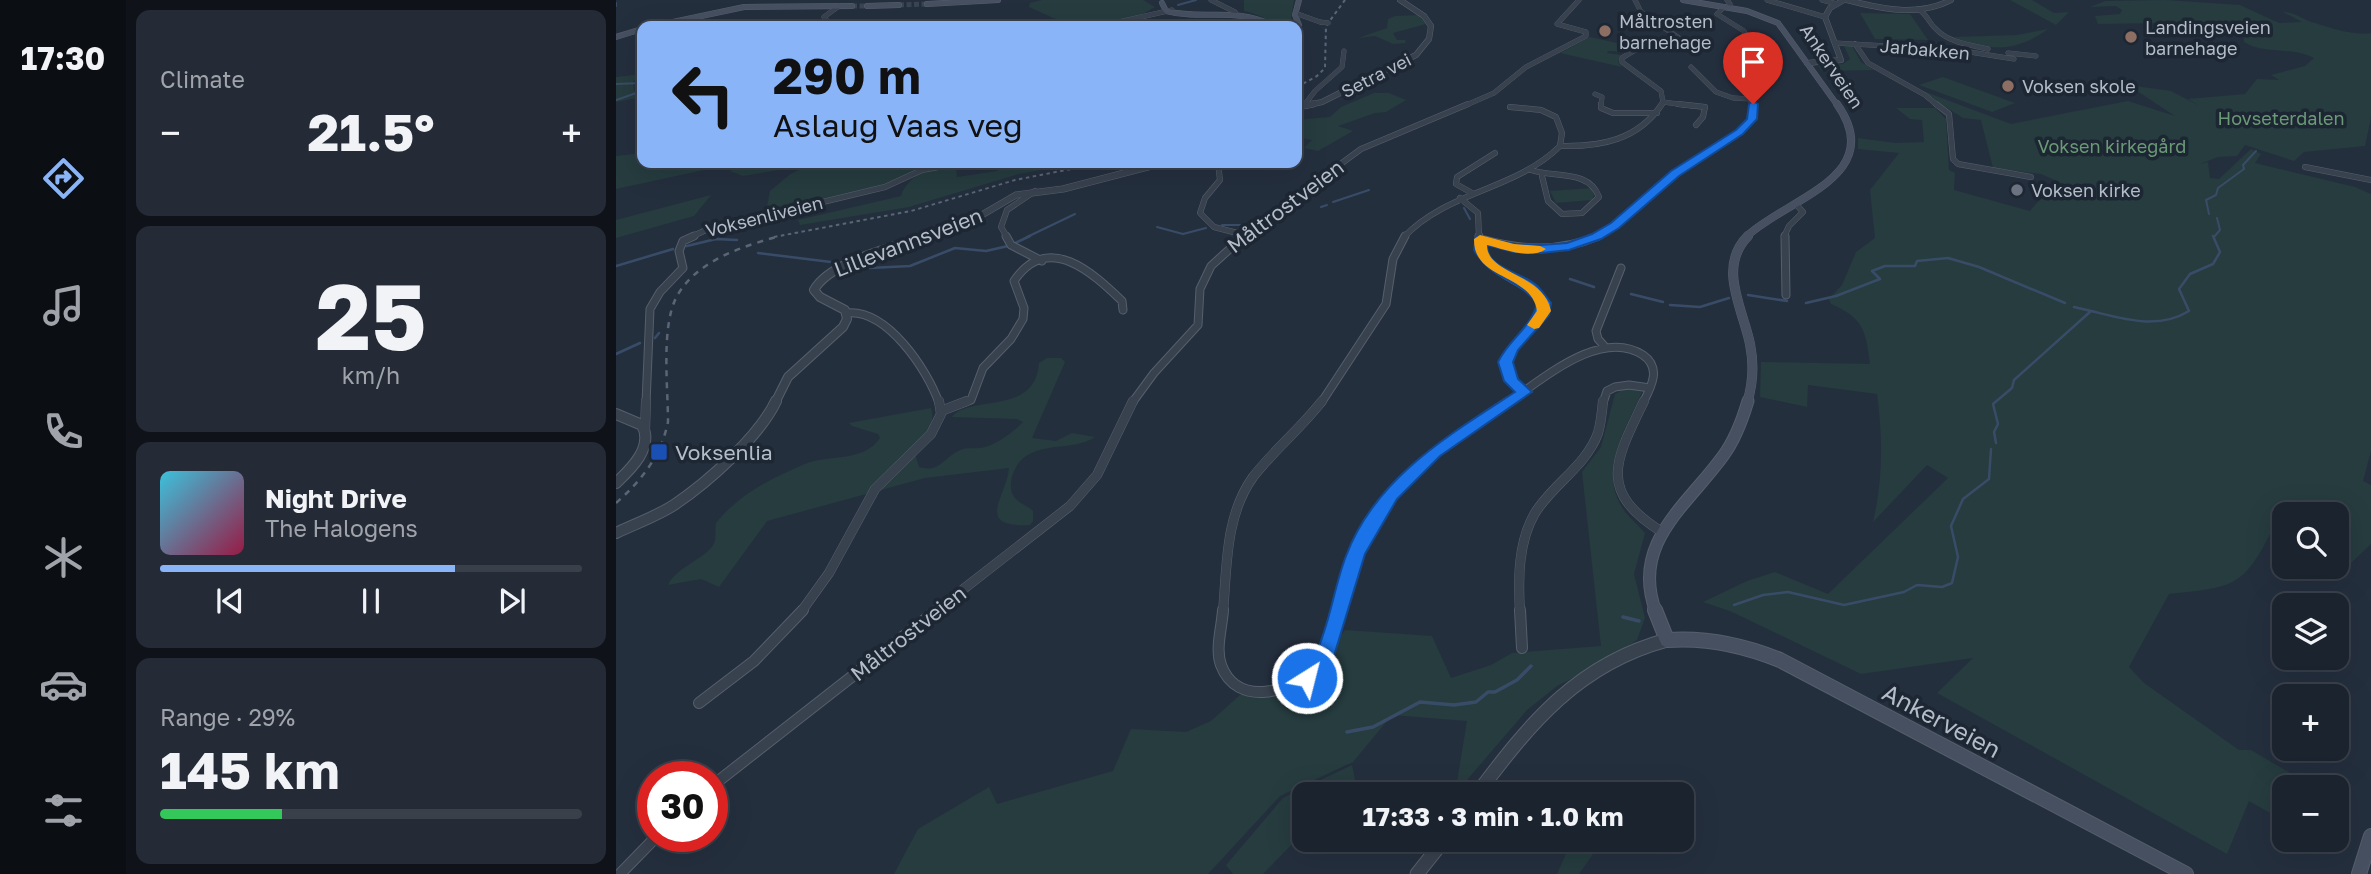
<!DOCTYPE html>
<meta charset="utf-8">
<style>
body{margin:0;font-family:"Golos Text",sans-serif;background:#242b36;color:#f1f3f6;height:100vh;display:flex;flex-direction:column;font-size:26px;white-space:nowrap}
*{box-sizing:border-box;margin:0}
p{font-size:23px;color:#a0a4aa}
.icon{flex:none;width:38px;height:38px;fill:none;stroke:currentColor;stroke-width:2;stroke-linecap:round;stroke-linejoin:round}
.map{position:relative;flex:1;overflow:hidden}
.sheet{display:flex;flex-direction:column;gap:10px;padding:10px;background:#0f1319;width:490px}
.sheet>*{flex:none}
.top-card{position:absolute;left:21px;top:21px;width:665px;height:147px;border-radius:14px;box-shadow:0 7px 28px #0002,0 0 0 2px #39404a;background:#8ab4f8;color:#111;overflow:hidden}
.buttons{position:absolute;left:1656px;top:502px;display:grid;gap:14px}
.buttons a{display:grid;place-items:center;width:77px;height:77px;border-radius:14px;background:#1b232e;box-shadow:0 7px 28px #0002,0 0 0 2px #39404a;font-size:35px}
.speed{position:absolute;left:21px;top:761px;display:flex;gap:14px;font-size:35px;font-weight:700;text-align:center}
.speed>*{display:grid;place-content:center;width:91px;height:91px;border-radius:50%;background:#1b232e;box-shadow:0 7px 28px #0002,0 0 0 2px #39404a;line-height:1}
.speed .limit{border:10px solid #d22;background:#fff;color:#111}
.pin{position:absolute;display:grid;place-items:center;width:60px;height:60px;color:#fff;margin:-72px -30px;border-radius:50% 50% 50% 0;rotate:-45deg;box-shadow:0 0 7px #0007}
.pin .icon{rotate:45deg}
.me{position:absolute;width:77px;margin:-38px;rotate:36deg;stroke-linejoin:round;filter:drop-shadow(0 0 5px #0008)}
.turn{display:flex;align-items:center;gap:24px;height:147px;padding:0 21px;font-size:32px}
.turn .icon{width:91px;height:91px;stroke-width:2.5}
.turn b{display:block;font-size:49px;line-height:60px}
.big{font-size:52px;font-weight:700;line-height:1.1}
.sheet .tile{flex:1;display:flex;flex-direction:column;justify-content:center;gap:10px;min-width:0;padding:0 24px;border-radius:14px;background:#242b36}
.sheet .dial{align-items:center;gap:0}
.dial b{font-size:91px;line-height:1}
.song{display:flex;align-items:center;gap:21px}
.cover{width:84px;height:84px;border-radius:10px;background:linear-gradient(135deg,hsl(190 70% 55%),hsl(340 70% 35%))}
.played{height:7px;border-radius:4px;background:linear-gradient(90deg,#8ab4f8 70%,#39404a 70%)}
.keys{display:flex;justify-content:space-around;direction:ltr}
.heat{display:flex;justify-content:space-between;align-items:center;font-size:38px;direction:ltr}
.charge{height:10px;border-radius:5px;background:linear-gradient(90deg,#34c759 29%,#39404a 0)}
.trip{position:absolute;left:676px;top:782px;width:402px;height:70px;border-radius:14px;background:#1b232e;box-shadow:0 7px 28px #0002,0 0 0 2px #39404a;font-weight:700;line-height:70px;text-align:center}
main{display:flex;flex:1;min-height:0}
.dock{display:flex;flex-direction:column;width:126px;justify-content:space-around;align-items:center;background:#0b0e12;color:#a0a4aa}
.dock .icon{width:49px;height:49px}
.dock .current{color:#8ab4f8}
.dock b{font-size:32px;color:#f1f3f6}
.map>svg:first-child{display:block}
.green{fill:#263c3f}
.lines{fill:none;stroke-linecap:round;stroke-linejoin:round}
.stream-far2{stroke:#394c67;stroke-width:2}
.stream-far1{stroke:#394c67;stroke-width:2.5}
.stream{stroke:#394c67;stroke-width:3.5}
.secondary-tunnel{stroke:#3a4453;stroke-width:5;stroke-dasharray:5 2.5;stroke-linecap:butt}
.minor-far4-casing{stroke:#565f6c;stroke-width:5}
.minor-far3-casing{stroke:#565f6c;stroke-width:6}
.minor-far2-casing{stroke:#565f6c;stroke-width:9}
.minor-far1-casing{stroke:#565f6c;stroke-width:10}
.minor-casing{stroke:#565f6c;stroke-width:12}
.tertiary-far4-casing{stroke:#565f6c;stroke-width:6}
.tertiary-far3-casing{stroke:#565f6c;stroke-width:7}
.tertiary-far2-casing{stroke:#565f6c;stroke-width:10}
.tertiary-far1-casing{stroke:#565f6c;stroke-width:12}
.tertiary-casing{stroke:#565f6c;stroke-width:15}
.secondary-far4-casing{stroke:#565f6c;stroke-width:6}
.secondary-far3-casing{stroke:#565f6c;stroke-width:8}
.secondary-far2-casing{stroke:#565f6c;stroke-width:10}
.secondary-far1-casing{stroke:#565f6c;stroke-width:13}
.secondary-casing{stroke:#565f6c;stroke-width:16}
.minor-far4{stroke:#38414e;stroke-width:4.5}
.minor-far3{stroke:#38414e;stroke-width:5}
.minor-far2{stroke:#38414e;stroke-width:7}
.minor-far1{stroke:#38414e;stroke-width:9}
.minor{stroke:#38414e;stroke-width:10}
.tertiary-far4{stroke:#38414e;stroke-width:5}
.tertiary-far3{stroke:#38414e;stroke-width:6}
.tertiary-far2{stroke:#38414e;stroke-width:8}
.tertiary-far1{stroke:#38414e;stroke-width:10}
.tertiary{stroke:#38414e;stroke-width:13}
.secondary-far4{stroke:#465061;stroke-width:5}
.secondary-far3{stroke:#465061;stroke-width:7}
.secondary-far2{stroke:#465061;stroke-width:9}
.secondary-far1{stroke:#465061;stroke-width:11}
.secondary{stroke:#465061;stroke-width:14}
.rail-far1{stroke:#5a6575;stroke-width:2;stroke-dasharray:3.5 3.5;stroke-linecap:butt}
.rail{stroke:#5a6575;stroke-width:2.5;stroke-dasharray:6 6;stroke-linecap:butt}
.minor-bridge-casing{stroke:#565f6c;stroke-width:5;stroke-linecap:butt}
.minor-bridge{stroke:#38414e;stroke-width:4.5}
.route{fill:#1a73e8;stroke:#114b97;stroke-width:2}
.slow{fill:#f59e0b}
.education-dot{fill:#8d6e63;stroke:#1d2633;stroke-width:2.5}
.worship-dot{fill:#6b7280;stroke:#1d2633;stroke-width:2.5}
.transit-dot{fill:#1a4fb4;stroke:#1d2633;stroke-width:2.5}
.labels{text-anchor:middle;dominant-baseline:central;stroke-width:7;stroke-linejoin:round;paint-order:stroke}
.far-poi-label{font-size:18px;fill:#b4bcc9;stroke:#1d2633;text-anchor:start}
.far-street-label{font-size:18px;fill:#b4bcc9;stroke:#1d2633}
.far-park-label{font-size:18px;fill:#6b9a76;stroke:#1d2633}
.street-label{font-size:21px;fill:#b4bcc9;stroke:#1d2633}
.poi-label{font-size:21px;fill:#b4bcc9;stroke:#1d2633;text-anchor:start}
.near-street-label{font-size:24px;fill:#b4bcc9;stroke:#1d2633}
</style>
<main>
<nav class="dock">
<b>17:30</b>
<svg class="icon current" aria-label="directions" viewBox="0 0 24 24"><path d="M12 3l9 9-9 9-9-9zM9 14v-3h6M13 9l2 2-2 2"/></svg>
<svg class="icon" aria-label="music" viewBox="0 0 24 24"><path d="M9 18V5l10-2v13"/><circle cx="6" cy="18" r="3"/><circle cx="16" cy="16" r="3"/></svg>
<svg class="icon" aria-label="phone" viewBox="0 0 24 24"><path d="M5 4h4l2 5-3 2q2 4 5 5l2-3 5 2v4C11 20 4 13 5 4z"/></svg>
<svg class="icon" aria-label="climate" viewBox="0 0 24 24"><path d="M12 3v18M4 7l16 10M4 17L20 7"/></svg>
<svg class="icon" aria-label="car" viewBox="0 0 24 24"><path d="M5 17H2v-5l4-1 3-4h7l3 4 3 1v5h-3M9 17h6M6 11h13"/><circle cx="7" cy="17" r="2"/><circle cx="17" cy="17" r="2"/></svg>
<svg class="icon" aria-label="filters" viewBox="0 0 24 24"><path d="M4 7h16M4 17h16"/><circle cx="9" cy="7" r="2"/><circle cx="15" cy="17" r="2"/></svg>
</nav>
<section class="sheet">
<div class="tile"><p>Climate</p>
<div class="heat"><a>−</a><b class="big">21.5°</b><a>+</a></div>
</div>
<div class="tile dial"><b>25</b><p>km/h</p></div>
<div class="tile">
<div class="song"><i class="cover"></i><div><b>Night Drive</b><p>The Halogens</p></div></div>
<div class="played"></div>
<div class="keys"><svg class="icon" aria-label="previous" viewBox="0 0 24 24"><path d="M18 5L8 12l10 7zM5 5v14"/></svg><svg class="icon" aria-label="pause" viewBox="0 0 24 24"><path d="M8 5v14M16 5v14"/></svg><svg class="icon" aria-label="next" viewBox="0 0 24 24"><path d="M6 5l10 7-10 7zM19 5v14"/></svg></div>
</div>
<div class="tile"><p>Range · 29%</p><b class="big">145 km</b><div class="charge"></div></div>
</section>
<div class="map">
<svg width="1755" height="874" viewBox="0 0 1755 874">
<rect width="100%" height="100%" fill="#242f3e"/>
<path class="green" d="M426 0H527L539 7 525 15 471 26 437 18 413 7 414 3Z
M628 0H678L675 18 678 26C660 27 647 15 628 11Z
M1394 0H1416L1438 13 1453 12 1440 25Z
M1549 0 1624 5 1663 23 1686 22 1667 12C1680 12 1687 20 1699 23 1715 28 1738 36 1755 33V118L1749 146 1688 152 1678 161 1629 145 1621 156 1602 157 1584 164 1592 162 1594 178 1603 179 1635 149 1645 154 1639 163 1739 187 1755 194V451L1747 481 1755 485V544L1733 565 1720 558V514H1668V536L1656 530C1627 590 1614 587 1553 594L1513 667 1528 683 1623 750H1635L1698 787 1668 788V821L1633 801 1611 854 1321 693 1357 658 1245 674 1114 611 1087 602 1131 581 1159 572 1212 594 1332 478 1311 465 1257 522C1267 479 1267 438 1261 394L1192 385 1191 407 1144 397 1145 362 1254 364C1250 330 1247 318 1215 304L1213 299 1226 285 1240 252 1259 238 1254 190 1283 153 1242 149V138L1279 143 1308 142 1306 120 1294 119 1280 108H1319L1330 119 1333 170 1339 173 1338 190 1414 211C1426 196 1436 187 1454 187L1425 174 1377 168 1365 120 1347 118 1299 88 1395 124 1512 101 1559 116 1512 85 1555 91 1582 105 1572 99 1629 94 1641 79 1663 80 1655 75 1689 66 1698 58C1675 46 1648 55 1628 42V35L1607 32 1568 34 1548 23 1482 24 1479 16 1504 14 1506 10 1500 6 1474 7 1489 1Z
M1244 13 1294 14 1312 40 1259 39Z
M803 15 810 24 777 33 781 40H789L790 43 777 44 759 36 742 38 771 28 772 19 779 16Z
M1432 29C1401 52 1372 52 1337 37L1401 35Z
M974 37 1023 48 1009 52 992 51 991 53 1005 55 1002 62 1006 67 944 53Z
M1228 46H1236L1245 62 1258 70 1206 71 1202 66 1227 64 1234 59Z
M26 74V78L17 81 18 91 26 92V97L0 102V77Z
M1327 77 1399 103 1376 112 1303 85Z
M758 93H773L790 100 770 112 759 113 722 126 737 131 702 151 688 148 696 140 681 137V123L690 119 714 117 725 107Z
M26 153V163H108L102 167 0 189V156Z
M130 163H330L313 166 263 187 150 212 154 191 173 175 193 165 127 176 114 171Z
M382 163 398 165 464 163 403 174 293 207 184 225 182 220 285 196C293 173 316 166 340 169L341 177 381 171Z
M976 188 978 195 976 200 940 203 934 191Z
M95 195 78 216 0 238V220Z
M431 358H445L449 362 416 438 440 441 456 433 479 437C456 454 407 436 396 477 394 484 394 492 399 498 404 504 412 506 417 511V521L414 525C357 528 391 496 393 468L309 478 151 521 103 587 85 579 52 585C60 566 97 556 99 540 100 535 99 529 100 523 123 494 156 478 189 464 213 454 247 463 264 438L262 434 236 426 233 423 315 408C321 425 306 436 298 451L303 467C323 473 327 459 342 451 349 447 356 449 364 448 377 447 398 432 407 422L401 419 336 417C353 394 419 417 423 363Z
M1010 388 1026 392C1011 427 984 466 1004 504 1010 515 1021 524 1029 533L1018 574 1029 618 1021 640 987 663 941 686 911 710 839 794 851 721 776 715 737 762 664 796 592 874H278L302 829 373 787 381 804 497 771 515 729 570 732 595 721 624 695H681L729 630 816 636 835 678 875 665 896 653 985 646 966 472 985 447 999 394Z
M736 765 739 780 725 794H688V832L647 874H617L610 865 667 798Z
M956 840H987L963 874H941Z"/>
<g class="lines">
<path class="stream-far2" d="M0 3V6
M562 5 580 0
M0 84 26 83
M0 100 26 91
M717 202 753 190
M705 207 711 205
M848 208 854 219
M1593 214 1590 200 1600 195 1602 188 1628 169 1627 165 1640 151
M606 225H634
M541 227 567 234 590 228
M411 237 459 214
M1598 237 1604 230 1601 218"/>
<path class="stream-far1" d="M397 244 414 236
M71 246 100 239 121 240
M142 253 223 263
M0 266 57 249
M254 268 294 266 339 248 370 251 392 246
M954 279 978 287
M1015 294 1047 302
M1132 295 1171 301
M1190 303 1220 296 1264 279 1256 271 1269 266H1299L1301 261 1332 258 1363 267 1449 303
M1054 305 1084 307 1113 298
M1458 307 1475 311
M39 338 43 333
M0 354 24 343
M1380 443 1378 432 1382 424 1377 404 1396 388 1398 380 1475 311C1508 319 1542 330 1573 311L1563 289 1574 274 1597 264 1604 252 1597 236
M1118 605 1147 595 1172 592 1228 605 1288 592 1301 585 1326 587 1336 583 1342 557 1335 526 1347 499 1373 479 1375 449"/>
<path class="stream" d="M1007 617 1023 621
M731 732 757 727 804 702 838 705 860 702 872 692H879L901 680 915 666"/>
<path class="secondary-tunnel" d="M283 5 311 4
M236 6H251"/>
<g class="minor-far4-casing">
<path id="minor-far4" d="M595 0 619 12
M1019 0 1025 12 1063 38 1059 43 1019 50 1006 58V62L1045 91 1047 102 1045 106
M1111 0 1114 4 1112 7
M1151 0 1209 17
M1206 0 1221 4
M1108 7 1101 14 1128 31 1135 52 1131 83 1136 106
M1302 9C1312 15 1312 22 1320 29 1333 43 1355 45 1372 49
M679 13 704 22
M210 26 213 23 208 17 223 6
M485 26 556 10
M1219 43 1341 50 1398 59
M1239 44 1252 63 1309 95 1322 106
M1392 53 1420 56
M1075 67 1100 92 1117 98 1135 99
M979 94 986 97 985 106
M1047 102 1077 106
M689 104 699 91 726 67 728 51
M848 106 878 93 910 67 970 36V32L941 24 963 0"/>
</g>
<g class="minor-far3-casing">
<path id="minor-far3" d="M985 104V108L997 113H1041
M1062 104 1089 107 1087 117 1080 125
M1320 104 1333 114 1337 159 1342 164 1415 177
M944 146C985 147 1022 140 1046 104
M602 163 604 180 589 198 584 213 598 227 629 235
M1689 167 1755 180
M915 170C938 178 973 169 983 197L966 213 946 214 932 201 926 176
M856 193 840 184 841 177 879 153
M844 198 862 213 863 237
M75 237 90 230 269 187 306 170 344 163
M391 237 385 227 391 210 419 191
M626 237 745 149 852 104
M788 237C831 191 900 190 944 146L946 133 940 117 925 110 894 107
M979 237 999 226 1059 174 1124 132C1133 123 1139 116 1136 104
M1168 237 1173 226 1187 212 1179 203"/>
</g>
<g class="minor-far2-casing">
<path id="minor-far2" d="M390 236 395 245 426 261
M863 236C864 277 908 275 928 303 919 344 863 349 909 392
M1169 236 1170 295
M865 239C905 250 943 253 982 236
M231 313C271 309 311 369 323 403
M990 348 982 339 980 331 1005 268
M30 403 34 309 44 292 67 268 63 251 67 241 78 236
M346 403 355 400 367 368 395 339 407 319 408 308 398 281C432 231 477 273 506 301L507 310
M516 403 538 373 582 325 584 289 595 266 628 236
M705 403 770 304 777 259 789 236
M891 403C925 381 984 327 1027 355 1046 368 1035 387 1027 403
M987 403 991 391 999 387 1013 385 1034 388"/>
</g>
<g class="minor-far1-casing">
<path id="minor-far1" d="M1028 401C999 461 981 491 1046 532
M325 411 351 401
M29 430 30 401
M185 612 213 573 259 489 315 434 325 414 323 401
M318 612 454 506 481 475 517 401
M607 612C611 567 609 516 637 477 658 450 685 428 706 401
M721 612C750 504 803 460 893 401
M904 612C902 579 902 542 919 513 937 484 970 466 982 433 985 423 986 412 987 401"/>
</g>
<g class="minor-casing">
<path id="minor" d="M607 610C606 627 599 649 605 665 621 708 676 693 701 666 714 651 717 629 722 610
M904 610 906 648
M83 703 138 661 187 610
M96 786 321 610
M4 874 41 836"/>
</g>
<g class="tertiary-far4-casing">
<path id="tertiary-far4" d="M1231 0C1266 9 1302 17 1335 0
M1191 63 1225 60 1209 17 1214 8 1228 0
M688 106 706 102 800 55 813 39 815 26 808 16 784 0"/>
</g>
<g class="tertiary-far3-casing">
<path id="tertiary-far3" d="M681 107 697 104
M306 237 364 216 400 195 447 189 547 163"/>
</g>
<g class="tertiary-far2-casing">
<path id="tertiary-far2" d="M159 403 172 377 227 327 231 319 229 310 204 297 198 290C214 261 279 247 310 236"/>
</g>
<g class="tertiary-far1-casing">
<path id="tertiary-far1" d="M0 414 26 425C38 447 15 469 0 483
M0 533C19 524 41 516 58 505 92 482 143 437 160 401"/>
</g>
<g class="tertiary-casing">
<path id="tertiary" d="M861 794C914 723 962 664 1051 640
M801 874 828 840"/>
</g>
<g class="secondary-far4-casing">
<path id="secondary-far4" d="M1067 0 1131 11 1162 23 1222 106
M546 3 550 11C590 21 618 6 658 26
M311 4 382 0
M251 6 283 5
M38 26 128 7 236 6
M681 27 683 25 679 15 683 0
M0 37 26 29"/>
</g>
<g class="secondary-far3-casing">
<path id="secondary-far3" d="M1130 237C1169 199 1273 177 1221 104"/>
</g>
<g class="secondary-far2-casing">
<path id="secondary-far2" d="M1131 403C1137 384 1138 364 1134 344 1127 309 1101 267 1132 236"/>
</g>
<g class="secondary-far1-casing">
<path id="secondary-far1" d="M1040 612C1014 543 1071 506 1107 456 1119 440 1126 421 1132 401"/>
</g>
<g class="secondary-casing">
<path id="secondary" d="M1039 610 1051 640C1091 637 1127 645 1164 660L1570 874
M1743 874 1755 836"/>
</g>
<use href="#minor-far4" class="minor-far4"/>
<use href="#minor-far3" class="minor-far3"/>
<use href="#minor-far2" class="minor-far2"/>
<use href="#minor-far1" class="minor-far1"/>
<use href="#minor" class="minor"/>
<use href="#tertiary-far4" class="tertiary-far4"/>
<use href="#tertiary-far3" class="tertiary-far3"/>
<use href="#tertiary-far2" class="tertiary-far2"/>
<use href="#tertiary-far1" class="tertiary-far1"/>
<use href="#tertiary" class="tertiary"/>
<use href="#secondary-far4" class="secondary-far4"/>
<use href="#secondary-far3" class="secondary-far3"/>
<use href="#secondary-far2" class="secondary-far2"/>
<use href="#secondary-far1" class="secondary-far1"/>
<use href="#secondary" class="secondary"/>
<path class="rail-far1" d="M681 87 701 76 709 68 710 26 729 0
M158 237 295 211 399 180 486 163"/>
<path class="rail" d="M0 503C26 480 45 456 52 422 52 388 45 328 60 298 79 261 127 246 164 236"/>
<g class="minor-bridge-casing">
<path id="minor-bridge" d="M704 22 713 23"/>
</g>
<use href="#minor-bridge" class="minor-bridge"/>
</g>
<path class="route" d="M1137 101 1142 104 1141 119 1127 134 1063 176 1003 228 985 239 953 250 925 253 898 252 871 245C870 269 906 272 920 285 926 290 930 297 935 303L933 315 902 350 897 362 902 379 916 392 824 456 781 499 749 554 717 659C710 672 700 690 683 684L680 678C685 668 695 663 700 653 714 623 718 587 730 556 759 478 833 435 899 392L888 381 882 362C892 340 917 326 921 303 900 277 876 280 858 250L860 236 898 244 925 245 951 243 976 234 995 223 1055 171 1120 130 1131 119 1133 104Z"/>
<path class="slow" d="M864 235 898 244 924 246 930 249C915 260 887 249 871 245 871 275 928 273 935 311L923 328 918 329 911 325 921 311C916 273 857 281 858 239Z"/>
<g class="education-dot">
<circle cx="989" cy="31" r="7"/>
<circle cx="1515" cy="37" r="7"/>
<circle cx="1392" cy="86" r="7"/>
</g>
<circle class="worship-dot" cx="1401" cy="190" r="7"/>
<rect class="transit-dot" x="34" y="443" width="18" height="18" rx="3.5"/>
<g class="labels">
<g class="far-poi-label">
<text x="1003" y="21">Måltrosten<tspan x="1003" dy="21">barnehage</tspan></text>
<text x="1529" y="27">Landingsveien<tspan x="1529" dy="21">barnehage</tspan></text>
<text x="1406" y="86">Voksen skole</text>
<text x="1415" y="190">Voksen kirke</text>
</g>
<g class="far-street-label">
<text transform="translate(1309 49) rotate(5)">Jarbakken</text>
<text transform="translate(1216 66) rotate(56)">Ankerveien</text>
<text transform="translate(760 75) rotate(-27)">Setra vei</text>
<text transform="translate(148 216) rotate(-14)">Voksenliveien</text>
</g>
<g class="far-park-label">
<text x="1665" y="118">Hovseterdalen</text>
<text x="1496" y="146">Voksen kirkegård</text>
</g>
<g class="street-label">
<text transform="translate(669 206) rotate(-37)">Måltrostveien</text>
<text transform="translate(292 242) rotate(-21)">Lillevannsveien</text>
<text transform="translate(292 633) rotate(-38)">Måltrostveien</text>
</g>
<g class="poi-label">
<text x="59" y="452">Voksenlia</text>
</g>
<g class="near-street-label">
<text transform="translate(1326 720) rotate(28)">Ankerveien</text>
</g>
</g>
</svg>
<div class="buttons">
<a><svg class="icon" aria-label="search" viewBox="0 0 24 24"><circle cx="10" cy="10" r="6"/><path d="M15 15l6 6"/></svg></a>
<a><svg class="icon" aria-label="layers" viewBox="0 0 24 24"><path d="M12 4l9 5-9 5-9-5zM3 14l9 5 9-5"/></svg></a>
<a>+</a>
<a>−</a>
</div>
<div class="speed"><div class="limit">30</div></div>
<div class="pin" style="left:1137px;top:104px;background:#d93025"><svg class="icon" aria-label="arrive" viewBox="0 0 24 24"><path d="M6 21V4h12l-3 4 3 4H6"/></svg></div>
<svg class="me" style="left:691px;top:678px" viewBox="-20 -20 40 40"><circle r="17" fill="#1a73e8" stroke="#fff" stroke-width="3"/><path d="M0-11L8 9 0 5-8 9z" fill="#fff"/></svg>
<div class="trip">17:33 · 3 min · 1.0 km</div>
<div class="top-card">
<div class="turn"><svg class="icon" aria-label="left" viewBox="0 0 24 24"><path d="M17 20v-9H6M10 6l-5 5 5 5"/></svg><div><b>290 m</b>Aslaug Vaas veg</div></div>
</div>
</div>
</main>
